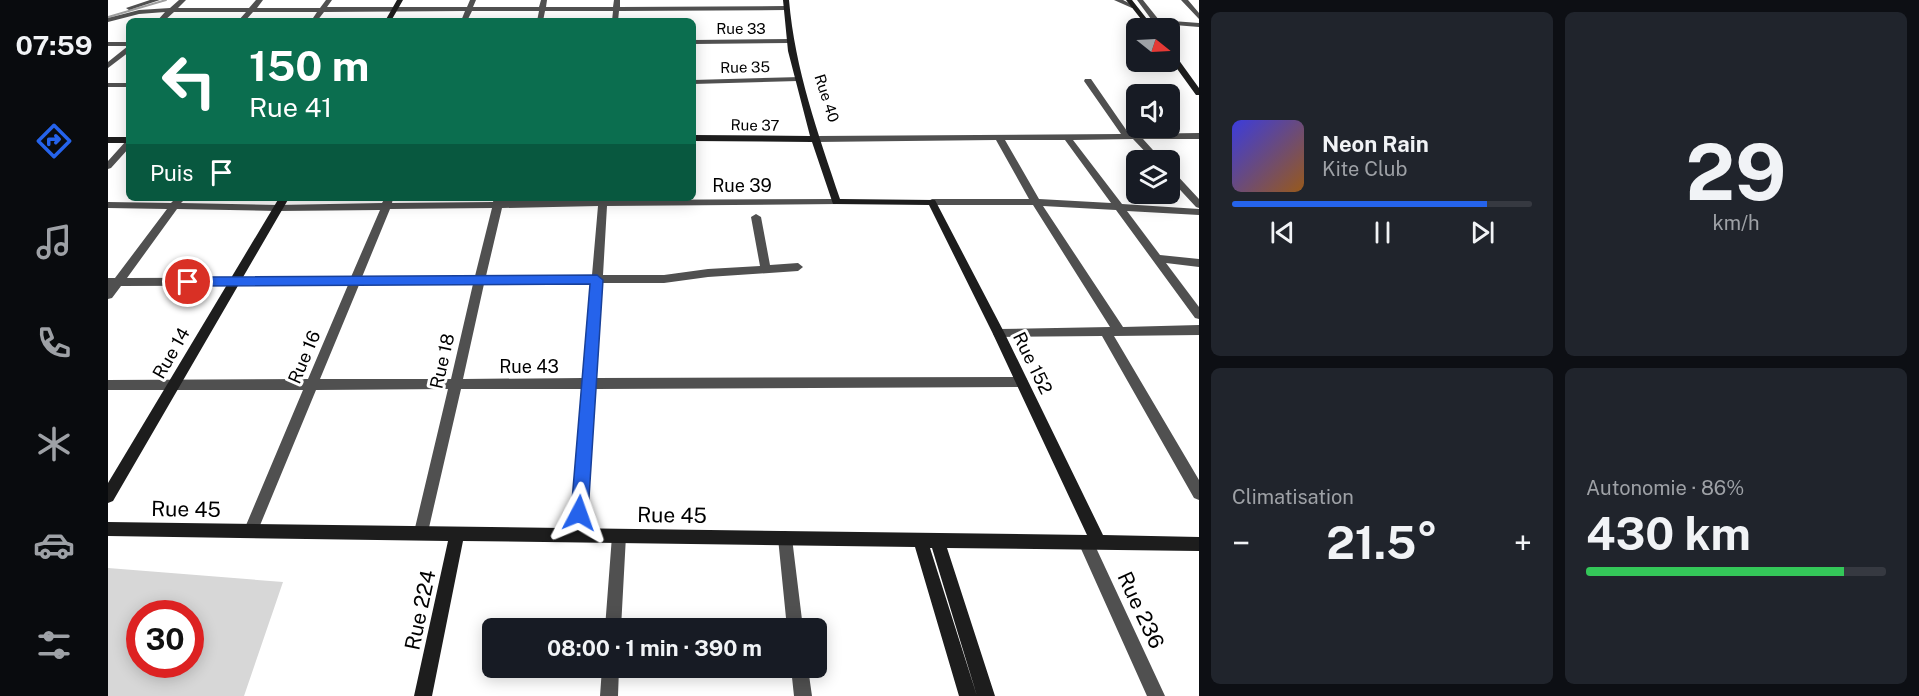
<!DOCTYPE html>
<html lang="fr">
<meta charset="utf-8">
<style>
body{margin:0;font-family:"Public Sans",sans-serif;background:#20242c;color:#f1f3f6;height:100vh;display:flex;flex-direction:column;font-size:22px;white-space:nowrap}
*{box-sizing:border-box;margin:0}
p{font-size:20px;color:#9ea1a6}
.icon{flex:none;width:33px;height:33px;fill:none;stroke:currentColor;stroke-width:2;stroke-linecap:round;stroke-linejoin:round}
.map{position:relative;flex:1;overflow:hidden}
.drawer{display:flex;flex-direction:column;gap:12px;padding:12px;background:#0d0f14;width:720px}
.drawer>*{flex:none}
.top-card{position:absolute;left:18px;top:18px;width:570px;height:183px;border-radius:9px;box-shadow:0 3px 15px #0003;background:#0b6e4f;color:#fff;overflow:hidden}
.needle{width:39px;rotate:108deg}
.fabs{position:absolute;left:1018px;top:18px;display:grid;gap:12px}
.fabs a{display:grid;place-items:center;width:54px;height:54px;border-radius:9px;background:#171b24;box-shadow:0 3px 15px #0003;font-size:30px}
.speed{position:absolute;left:18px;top:600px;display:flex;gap:12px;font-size:30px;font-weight:700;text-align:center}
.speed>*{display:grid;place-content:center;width:78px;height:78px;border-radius:50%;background:#171b24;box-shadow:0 3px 15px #0003;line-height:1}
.speed .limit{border:9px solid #d22;background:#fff;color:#111}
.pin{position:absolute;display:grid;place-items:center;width:51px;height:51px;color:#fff;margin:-26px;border:3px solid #fff;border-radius:50%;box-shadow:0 2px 6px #0007}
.me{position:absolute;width:66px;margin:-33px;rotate:4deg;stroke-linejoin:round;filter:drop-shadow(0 0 4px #0008)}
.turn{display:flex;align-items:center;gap:21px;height:126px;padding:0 24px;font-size:27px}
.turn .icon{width:78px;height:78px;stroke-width:2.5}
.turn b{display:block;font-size:42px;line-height:51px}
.then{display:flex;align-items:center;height:57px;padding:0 24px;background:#0003;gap:12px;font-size:22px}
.big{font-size:45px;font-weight:700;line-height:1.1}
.drawer .card{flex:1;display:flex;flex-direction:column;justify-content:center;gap:9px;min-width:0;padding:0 21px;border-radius:9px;background:#20242c}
.drawer .dial{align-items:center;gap:0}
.dial b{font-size:78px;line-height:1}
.song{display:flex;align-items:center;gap:18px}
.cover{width:72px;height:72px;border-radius:9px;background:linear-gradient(135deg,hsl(240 70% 55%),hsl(30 70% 35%))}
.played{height:6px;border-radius:3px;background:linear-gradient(90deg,#2563eb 85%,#363941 85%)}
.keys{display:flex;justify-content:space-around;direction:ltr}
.heat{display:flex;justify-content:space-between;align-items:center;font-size:33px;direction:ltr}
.charge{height:9px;border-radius:4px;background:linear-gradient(90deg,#34c759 86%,#363941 0)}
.drawer .tiles{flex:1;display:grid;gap:12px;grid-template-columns:repeat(2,1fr)}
.trip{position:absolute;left:374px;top:618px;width:345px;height:60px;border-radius:9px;background:#171b24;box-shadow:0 3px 15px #0003;font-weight:700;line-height:60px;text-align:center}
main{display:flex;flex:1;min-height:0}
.menu{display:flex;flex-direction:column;width:108px;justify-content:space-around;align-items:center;background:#090b0e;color:#9ea1a6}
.menu .icon{width:42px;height:42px}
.menu .selected{color:#2563eb}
.menu b{font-size:27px;color:#f1f3f6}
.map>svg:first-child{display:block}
.green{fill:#d7d7d7;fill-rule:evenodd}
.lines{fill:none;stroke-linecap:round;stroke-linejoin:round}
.stream{stroke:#9e9e9e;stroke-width:2}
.street{fill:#505050;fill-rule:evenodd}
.secondary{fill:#1d1d1d;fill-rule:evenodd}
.route{fill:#2563eb;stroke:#184099;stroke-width:1.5}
.labels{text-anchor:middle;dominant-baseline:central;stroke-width:6;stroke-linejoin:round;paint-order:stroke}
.far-street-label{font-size:15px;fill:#000;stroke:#fff}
.street-label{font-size:18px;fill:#000;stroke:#fff}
.near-street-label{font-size:21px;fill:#000;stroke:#fff}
</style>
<main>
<nav class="menu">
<b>07:59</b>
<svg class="icon selected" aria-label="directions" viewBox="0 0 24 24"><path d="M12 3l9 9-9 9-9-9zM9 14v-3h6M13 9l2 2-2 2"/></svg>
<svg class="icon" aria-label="music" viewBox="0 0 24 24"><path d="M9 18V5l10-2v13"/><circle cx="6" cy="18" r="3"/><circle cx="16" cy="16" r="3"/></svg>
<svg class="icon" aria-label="phone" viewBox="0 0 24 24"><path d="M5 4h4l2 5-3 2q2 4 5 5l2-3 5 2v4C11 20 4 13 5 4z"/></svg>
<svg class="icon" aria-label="climate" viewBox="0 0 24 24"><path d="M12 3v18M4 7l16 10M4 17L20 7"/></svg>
<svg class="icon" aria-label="car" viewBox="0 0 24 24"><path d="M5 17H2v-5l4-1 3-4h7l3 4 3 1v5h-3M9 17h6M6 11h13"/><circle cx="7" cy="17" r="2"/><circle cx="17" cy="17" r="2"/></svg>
<svg class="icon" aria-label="filters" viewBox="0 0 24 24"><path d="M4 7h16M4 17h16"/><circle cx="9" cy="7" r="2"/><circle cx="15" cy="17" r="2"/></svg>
</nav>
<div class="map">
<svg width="1091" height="696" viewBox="0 0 1091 696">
<rect width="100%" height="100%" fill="#fff"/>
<path class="green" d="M0 568 175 582 136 696H0ZM32 614H82V664H32Z"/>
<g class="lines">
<path class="stream" d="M0 17 58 0"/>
<path class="street" d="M42 0H52L21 10 18 8Z
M71 0H78L70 8H141L148 0H155L149 8H212L218 0H224L219 7H359L362 0H368L365 7H431L433 0H439L438 7H505L506 0H512V7L678 6 681 8 678 10 511 11 510 21H504L505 11H437L435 21H429L431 11H364L359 21H353L357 11 216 12 209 21H203L209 12H145L137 21H130L138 12H66L56 21H49L57 12 31 14 0 22V18L31 10 62 8Z
M1006 0H1015L1029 7 1024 8Z
M1029 0H1035L1051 20 1091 23V27L1054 24 1051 27 1047 24 1035 22V20L1043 19Z
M1073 0H1080L1091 13V19Z
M684 39 685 41 681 43 585 44V40Z
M0 42H21V52L0 68V62L20 46H0Z
M693 77V81H690L585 84V80Z
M977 79H983L1021 134 1091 133V139H1035L1054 160H1045L1025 139 965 140 1014 204 1091 209V215L1019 211 1052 255 1091 259V267L1058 263 1091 307V319L1087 318 1008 210 935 206 1015 327 1091 325V335L1006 336 1091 480V500L1086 498 994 336 887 337 885 334 891 329 1002 327 925 205H824L819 202 824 199H921L888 140 708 142 704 139 708 136 1013 134 976 81ZM897 140H957L1003 203 931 199Z
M0 83H21V87H0Z
M21 140V148L3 168 0 169V161L18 141Z
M1062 170 1065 171 1091 199V208L1088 207 1062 179Z
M70 198 75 201 73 203 170 205 274 203 277 198H285L284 203 385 202 386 198H396L395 201 490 200V198H500V200L728 199 733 202 731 204 499 206 495 275H556L600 269 652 266 643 217 648 214 653 217 662 265 690 263 695 267 690 271 600 277 556 283H494L488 378 914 377 918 378 920 382 918 386 914 387 487 389 477 535 475 540 470 542 465 540 463 535 475 389H353L320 532 318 537 313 539 308 537 306 532 340 389 208 390 148 535 143 537 138 535 136 530 195 390H0V380L200 379 240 285 13 286 4 298 0 299V278H7L59 209 0 208V202L63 203 67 199ZM490 206 484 275 378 276 394 208ZM384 208 367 276 254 277 282 209ZM69 209 170 211 272 210 243 277 19 278ZM483 283 475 378 355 379 376 284ZM365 284 343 379H212L251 285Z
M511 529 516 531 518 536 513 628H497L504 536 506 531Z
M677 531 682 533 684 538 695 628H679L670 538 672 533Z
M978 535 983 537 1057 696H1039L970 542 973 537Z
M494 668H511L510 696H492Z
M683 668H700L704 696H686Z"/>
<path class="secondary" d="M289 0H295L283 21H277Z
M675 0H681C687 70 710 133 732 199L827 200 897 334 995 535 1091 537V551L839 548 887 696H869L824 548H822L869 696H851L807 547 355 541 324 696H306L340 541 0 536V522L979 535 885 334 821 205 725 204 704 142 585 141V135L702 136 680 51Z
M1018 0H1024L1046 28H1040Z
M1062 52H1065L1091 88V95H1088L1062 59Z
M0 137H21V143H0Z
M171 198H181L5 501 0 503V483Z"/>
</g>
<path class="route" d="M489 275 495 280 480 513 477 519 471 521 466 519 463 513 482 284 80 286 73 282 80 277Z"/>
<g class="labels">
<g class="far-street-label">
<text x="633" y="28">Rue 33</text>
<text transform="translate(637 67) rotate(-1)">Rue 35</text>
<text transform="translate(719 98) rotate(72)">Rue 40</text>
<text transform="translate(647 125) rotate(1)">Rue 37</text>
</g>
<g class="street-label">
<text x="634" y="185">Rue 39</text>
<text transform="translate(63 353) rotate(-60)">Rue 14</text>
<text transform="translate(196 357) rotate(-67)">Rue 16</text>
<text transform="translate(334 361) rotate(-77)">Rue 18</text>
<text transform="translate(925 363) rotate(64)">Rue 152</text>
<text x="421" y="366">Rue 43</text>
</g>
<g class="near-street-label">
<text transform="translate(78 509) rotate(1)">Rue 45</text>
<text transform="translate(564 515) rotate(1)">Rue 45</text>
<text transform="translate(312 610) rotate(-78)">Rue 224</text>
<text transform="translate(1033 610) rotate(65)">Rue 236</text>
</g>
</g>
</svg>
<div class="fabs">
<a><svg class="needle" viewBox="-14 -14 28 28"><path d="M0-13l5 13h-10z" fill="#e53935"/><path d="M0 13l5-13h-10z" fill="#9ea1a6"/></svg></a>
<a><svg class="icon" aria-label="sound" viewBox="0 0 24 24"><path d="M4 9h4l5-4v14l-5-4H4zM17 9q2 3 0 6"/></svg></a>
<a><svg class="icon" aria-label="layers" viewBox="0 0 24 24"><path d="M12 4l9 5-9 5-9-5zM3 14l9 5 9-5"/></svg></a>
</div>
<div class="speed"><div class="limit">30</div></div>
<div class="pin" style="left:80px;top:282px;background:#d93025"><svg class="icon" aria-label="arrive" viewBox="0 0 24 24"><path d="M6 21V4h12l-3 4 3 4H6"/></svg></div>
<svg class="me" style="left:471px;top:513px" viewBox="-20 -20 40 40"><path d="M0-17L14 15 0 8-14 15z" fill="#2563eb" stroke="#fff" stroke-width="4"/></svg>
<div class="trip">08:00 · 1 min · 390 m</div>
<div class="top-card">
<div class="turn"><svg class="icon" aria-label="left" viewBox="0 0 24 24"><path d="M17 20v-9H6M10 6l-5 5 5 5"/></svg><div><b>150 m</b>Rue 41</div></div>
<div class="then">Puis<svg class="icon" aria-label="arrive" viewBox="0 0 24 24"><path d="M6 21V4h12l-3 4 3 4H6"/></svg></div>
</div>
</div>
<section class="drawer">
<div class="tiles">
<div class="card">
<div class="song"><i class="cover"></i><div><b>Neon Rain</b><p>Kite Club</p></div></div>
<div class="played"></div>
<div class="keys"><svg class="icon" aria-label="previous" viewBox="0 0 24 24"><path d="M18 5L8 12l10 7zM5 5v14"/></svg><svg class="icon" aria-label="pause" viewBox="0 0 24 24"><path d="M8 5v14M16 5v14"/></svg><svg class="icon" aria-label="next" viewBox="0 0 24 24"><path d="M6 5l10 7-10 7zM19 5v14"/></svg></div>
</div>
<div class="card dial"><b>29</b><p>km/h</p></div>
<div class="card"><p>Climatisation</p>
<div class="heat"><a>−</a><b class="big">21.5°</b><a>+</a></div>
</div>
<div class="card"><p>Autonomie · 86%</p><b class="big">430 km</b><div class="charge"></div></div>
</div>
</section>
</main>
